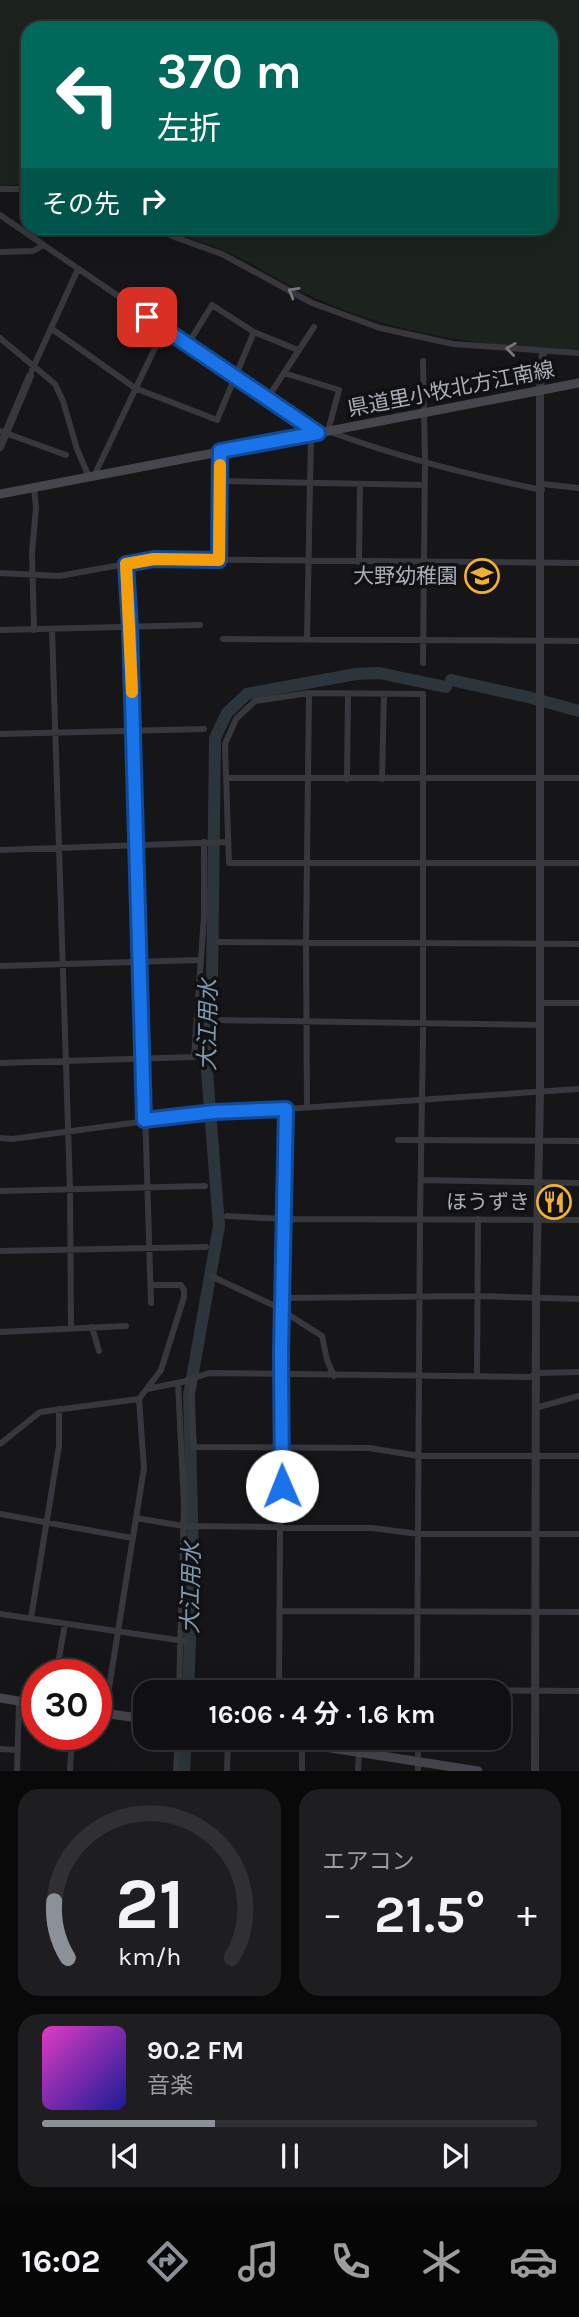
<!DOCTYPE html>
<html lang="ja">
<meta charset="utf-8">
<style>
body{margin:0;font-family:Karla,"Noto Sans JP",sans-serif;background:#1e1e20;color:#f1f3f6;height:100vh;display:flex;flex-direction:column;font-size:26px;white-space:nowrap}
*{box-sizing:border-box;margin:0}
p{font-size:23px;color:#9c9d9f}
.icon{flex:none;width:38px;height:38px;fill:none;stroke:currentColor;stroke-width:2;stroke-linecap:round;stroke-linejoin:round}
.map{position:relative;height:1771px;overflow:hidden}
.sheet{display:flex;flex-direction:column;gap:18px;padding:18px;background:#09090a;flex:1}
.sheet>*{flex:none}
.banner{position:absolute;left:21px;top:21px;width:537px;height:214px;border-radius:21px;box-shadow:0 7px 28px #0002,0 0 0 2px #303032;background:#00695c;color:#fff;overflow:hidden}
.speed{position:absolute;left:21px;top:1659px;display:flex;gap:14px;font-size:35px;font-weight:700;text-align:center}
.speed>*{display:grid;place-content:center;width:91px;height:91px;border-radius:50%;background:#101012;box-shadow:0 7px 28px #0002,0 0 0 2px #303032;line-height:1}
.speed .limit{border:10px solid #d22;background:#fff;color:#111}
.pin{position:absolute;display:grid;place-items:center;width:60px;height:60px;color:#fff;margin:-30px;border-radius:14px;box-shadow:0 4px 10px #0006}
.me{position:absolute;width:77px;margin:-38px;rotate:359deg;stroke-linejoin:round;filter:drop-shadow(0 0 5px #0008)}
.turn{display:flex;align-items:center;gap:24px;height:147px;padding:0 21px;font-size:32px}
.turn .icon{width:91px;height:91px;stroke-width:2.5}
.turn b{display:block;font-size:49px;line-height:60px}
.then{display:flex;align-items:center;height:66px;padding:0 21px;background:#0003;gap:14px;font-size:26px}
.big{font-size:52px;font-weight:700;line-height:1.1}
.sheet .tile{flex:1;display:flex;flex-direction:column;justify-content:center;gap:10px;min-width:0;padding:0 24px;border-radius:21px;background:#1e1e20}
.sheet .dial{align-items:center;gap:0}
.dial svg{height:182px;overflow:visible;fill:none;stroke:#303032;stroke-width:7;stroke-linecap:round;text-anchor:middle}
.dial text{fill:#f1f3f6;stroke:none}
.song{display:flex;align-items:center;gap:21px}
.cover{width:84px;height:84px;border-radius:10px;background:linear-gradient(135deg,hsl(310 70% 55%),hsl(240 70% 35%))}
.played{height:7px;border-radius:4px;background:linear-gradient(90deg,#8c9099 35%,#303032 35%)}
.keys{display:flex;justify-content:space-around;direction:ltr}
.heat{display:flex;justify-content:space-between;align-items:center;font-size:38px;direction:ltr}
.sheet .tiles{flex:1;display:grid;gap:18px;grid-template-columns:1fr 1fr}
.tile:last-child{grid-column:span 2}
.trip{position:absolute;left:133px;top:1680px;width:378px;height:70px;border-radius:21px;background:#101012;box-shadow:0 7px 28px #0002,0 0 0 2px #303032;font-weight:700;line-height:70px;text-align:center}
.tabs{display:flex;height:112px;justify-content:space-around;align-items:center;background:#060607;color:#9c9d9f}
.tabs .icon{width:49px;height:49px}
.tabs .selected{color:#8c9099}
.tabs b{font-size:32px;color:#f1f3f6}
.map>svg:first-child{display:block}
.green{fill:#1c231d}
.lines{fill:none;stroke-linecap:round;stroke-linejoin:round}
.river{stroke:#2c353c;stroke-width:12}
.minor{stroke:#37383d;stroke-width:6}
.tertiary{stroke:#37383d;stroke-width:8}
.secondary{stroke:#45474d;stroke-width:9}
.oneway{stroke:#757881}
.route-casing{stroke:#114b97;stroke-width:18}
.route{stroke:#1a73e8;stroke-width:12}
.slow{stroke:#f59e0b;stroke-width:12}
.labels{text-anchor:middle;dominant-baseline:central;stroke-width:7;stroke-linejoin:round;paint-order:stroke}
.street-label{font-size:21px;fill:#a8adb8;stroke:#111113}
.poi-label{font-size:21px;fill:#a8adb8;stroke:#111113;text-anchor:end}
.water-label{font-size:23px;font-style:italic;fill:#7f9bb3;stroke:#111113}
</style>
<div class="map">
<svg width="579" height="1771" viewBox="0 0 579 1771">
<rect width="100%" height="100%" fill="#161618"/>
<path class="green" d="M0 0H579V349C490 348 399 335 317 299 286 286 258 265 227 252 206 242 183 237 162 228H551V28H28V184L0 186Z"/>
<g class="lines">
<path class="river" d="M451 680 528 697 579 711
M188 1692 193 1559 189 1395 219 1226 207 1071 212 984 215 738 227 713 247 694 356 674 379 673 446 687
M184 1771 186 1738"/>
<path class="minor" d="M0 189H28
M0 215 318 433
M155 228 177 238 222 254 312 303 380 328 453 344 579 353
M0 252 33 251 42 246
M52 329 135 388 217 420 254 332
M0 338 55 384 63 401 77 449 89 477
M188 344 212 305 254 332 298 350
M32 370 78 269
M284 373 339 390 328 431C397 457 469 475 542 490
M267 399 314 327
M0 431 66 455
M94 476 164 329
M220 481 424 485
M542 484 579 488
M219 560 221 451
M359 562 360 484
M126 564 130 627 151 1303
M0 573 59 576 154 559 579 563
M0 630 200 625
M34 630 32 553 36 508 34 487
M52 630 70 1189 71 1328
M223 639 579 641
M307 639 311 434
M423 663 425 462 423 361
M0 734 204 729
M226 778H579
M347 779 348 694
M382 779 384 694
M0 850 228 842
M218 942 579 944
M0 966 200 960
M540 1003H579
M214 1020 540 1025
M0 1063 194 1057 204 916V842
M307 1108 306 942 309 693
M0 1138 12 1139 214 1112 286 1109 579 1089
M398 1140 579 1141
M421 1180 579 1183
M0 1191 205 1186
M227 1216 284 1219 579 1220
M0 1251 206 1247
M213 1277 275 1306 322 1336 327 1360 334 1376
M282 1298 478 1296 579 1299
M92 1327 99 1351
M0 1332 126 1326
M477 1376 478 1219
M194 1379 191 1395 194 1447 369 1448 419 1456H579
M178 1383 184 1505 179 1692
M147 1389 182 1382 209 1373 530 1377 537 1373 579 1372
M535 1408 579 1396
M0 1444 40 1412 139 1399
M0 1514 132 1538
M136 1518 183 1526 372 1528 419 1534H579
M279 1611 579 1612
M0 1614 184 1641
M31 1618 59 1446V1409
M56 1675 65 1624
M214 1689 579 1691
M279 1692 281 1373 286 1109
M417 1692 420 1218 423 1038V694L309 693 255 701 236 719 225 744 229 863H579
M105 1713 144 1468 139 1399 161 1370 184 1297V1290L181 1285H151
M418 1738V1771
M0 1749 18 1750
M17 1771 19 1701
M70 1771 72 1734
M176 1771 178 1738
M227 1771 228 1738
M302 1771V1743
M358 1771 359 1752"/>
<path class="tertiary" d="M0 447 30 376
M535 1771 536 1298 540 1092V390L543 352"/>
<path class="secondary" d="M0 494 579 383
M0 1698 37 1704
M96 1712 145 1719
M267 1738 478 1771"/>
</g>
<defs><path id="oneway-chevron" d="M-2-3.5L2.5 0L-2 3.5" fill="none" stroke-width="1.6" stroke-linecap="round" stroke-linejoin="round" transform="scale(1.75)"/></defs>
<g class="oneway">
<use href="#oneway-chevron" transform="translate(293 292) rotate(-150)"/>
<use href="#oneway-chevron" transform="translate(511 349) rotate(-173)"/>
</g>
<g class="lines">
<g class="route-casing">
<path id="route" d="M147 317 318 433 220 451 219 560 154 559 126 564 130 628 144 1120 214 1112 286 1109 281 1352 282 1486"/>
</g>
<use href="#route" class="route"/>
<path class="slow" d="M132 692 126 564 154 559 219 560 220 465"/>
</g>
<defs>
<g id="school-ring" transform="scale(1.75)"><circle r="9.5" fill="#111113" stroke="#f2b134" stroke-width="1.5"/><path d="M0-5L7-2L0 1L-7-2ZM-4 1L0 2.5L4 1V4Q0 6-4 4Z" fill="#f2b134"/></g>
<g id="restaurant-ring" transform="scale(1.75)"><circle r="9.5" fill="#111113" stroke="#f2b134" stroke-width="1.5"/><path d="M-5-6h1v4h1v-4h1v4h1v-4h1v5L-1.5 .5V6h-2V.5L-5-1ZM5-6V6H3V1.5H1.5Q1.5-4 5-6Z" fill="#f2b134"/></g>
</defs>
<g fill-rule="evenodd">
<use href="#school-ring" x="482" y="576"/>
<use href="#restaurant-ring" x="554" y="1202"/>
</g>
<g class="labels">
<g class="street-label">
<text transform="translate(451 389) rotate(-11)">県道里小牧北方江南線</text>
</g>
<g class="poi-label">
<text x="458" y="576">大野幼稚園</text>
<text x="530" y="1202">ほうずき</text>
</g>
<g class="water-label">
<text transform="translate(208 1025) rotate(-89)">大江用水</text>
<text transform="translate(191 1588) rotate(-89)">大江用水</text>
</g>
</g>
</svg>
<div class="speed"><div class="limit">30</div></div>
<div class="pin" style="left:147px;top:317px;background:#d93025"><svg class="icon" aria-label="arrive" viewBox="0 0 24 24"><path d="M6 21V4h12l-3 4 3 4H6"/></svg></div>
<svg class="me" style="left:282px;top:1486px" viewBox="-20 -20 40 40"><circle r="19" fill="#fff"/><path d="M0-13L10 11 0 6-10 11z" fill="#1a73e8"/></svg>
<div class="trip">16:06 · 4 分 · 1.6 km</div>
<div class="banner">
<div class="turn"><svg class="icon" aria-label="left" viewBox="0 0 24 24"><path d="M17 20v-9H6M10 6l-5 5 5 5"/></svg><div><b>370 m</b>左折</div></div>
<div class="then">その先<svg class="icon" aria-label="right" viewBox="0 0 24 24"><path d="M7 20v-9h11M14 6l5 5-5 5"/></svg></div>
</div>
</div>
<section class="sheet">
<div class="tiles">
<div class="tile dial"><svg viewBox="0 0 100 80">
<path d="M14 69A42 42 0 1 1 86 69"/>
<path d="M14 69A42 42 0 0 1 8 44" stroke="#8c9099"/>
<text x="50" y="56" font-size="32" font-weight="700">21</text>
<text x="50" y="72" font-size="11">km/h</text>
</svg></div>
<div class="tile"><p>エアコン</p>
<div class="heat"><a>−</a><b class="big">21.5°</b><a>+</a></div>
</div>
<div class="tile">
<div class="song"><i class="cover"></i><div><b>90.2 FM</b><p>音楽</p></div></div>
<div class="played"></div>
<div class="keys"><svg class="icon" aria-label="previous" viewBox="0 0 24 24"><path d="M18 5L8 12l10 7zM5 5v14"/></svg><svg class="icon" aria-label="pause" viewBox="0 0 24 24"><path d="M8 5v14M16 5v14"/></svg><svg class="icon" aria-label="next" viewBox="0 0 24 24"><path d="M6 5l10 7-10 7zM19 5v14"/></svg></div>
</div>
</div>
</section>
<nav class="tabs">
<b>16:02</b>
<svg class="icon selected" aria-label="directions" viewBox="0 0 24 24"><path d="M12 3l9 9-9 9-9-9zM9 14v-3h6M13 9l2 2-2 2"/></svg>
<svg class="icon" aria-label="music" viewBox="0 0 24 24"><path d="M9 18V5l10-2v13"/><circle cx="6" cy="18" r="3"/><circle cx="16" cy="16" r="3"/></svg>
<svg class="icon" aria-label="phone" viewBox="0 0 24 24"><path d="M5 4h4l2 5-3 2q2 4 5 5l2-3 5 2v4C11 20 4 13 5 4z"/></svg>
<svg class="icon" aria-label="climate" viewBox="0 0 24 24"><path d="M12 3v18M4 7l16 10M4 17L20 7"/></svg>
<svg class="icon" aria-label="car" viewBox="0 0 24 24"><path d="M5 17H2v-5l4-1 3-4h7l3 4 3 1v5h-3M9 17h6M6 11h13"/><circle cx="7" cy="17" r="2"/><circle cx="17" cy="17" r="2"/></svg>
</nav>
